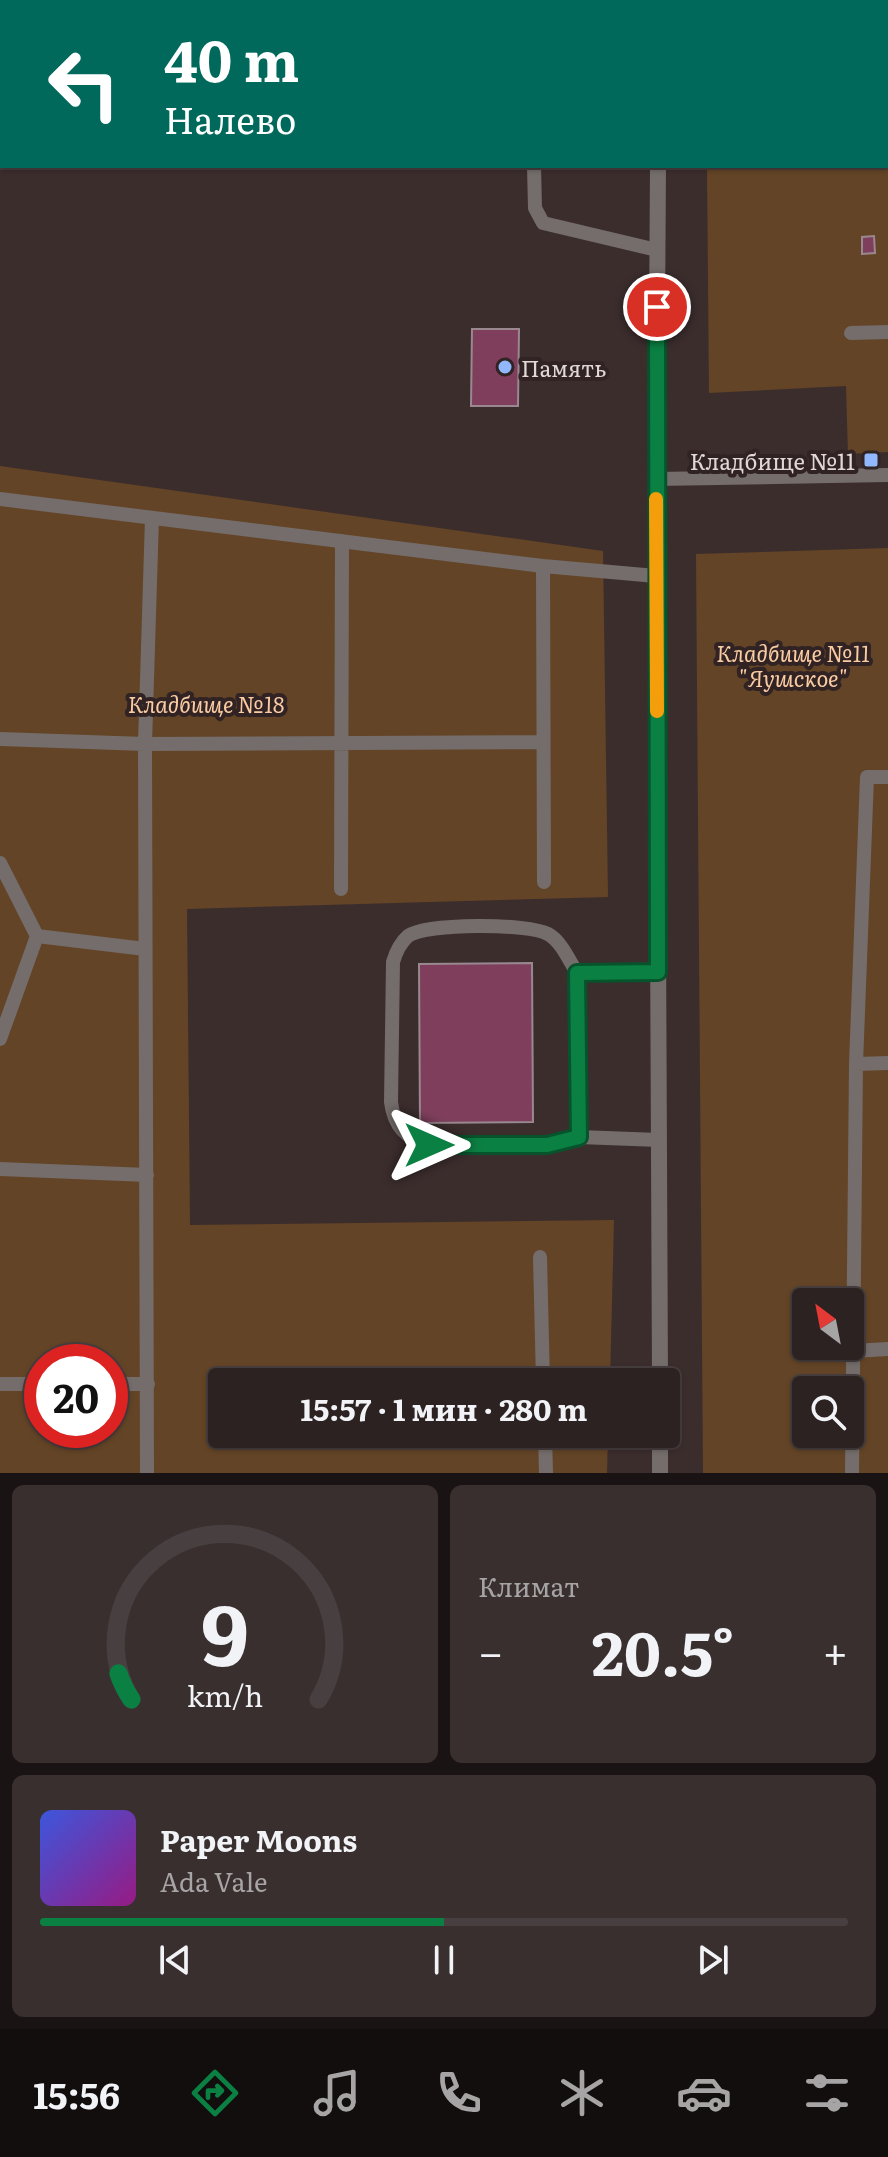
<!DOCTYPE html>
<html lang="ru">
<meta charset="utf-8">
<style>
body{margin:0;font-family:Literata,serif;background:#392f2f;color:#f1f3f6;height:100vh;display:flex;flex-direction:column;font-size:30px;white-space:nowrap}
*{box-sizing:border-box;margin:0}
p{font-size:26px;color:#a7a4a5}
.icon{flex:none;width:44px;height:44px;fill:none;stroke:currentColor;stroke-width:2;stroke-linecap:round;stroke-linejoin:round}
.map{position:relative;height:1473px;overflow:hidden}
.details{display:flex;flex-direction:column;gap:12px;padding:12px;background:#191313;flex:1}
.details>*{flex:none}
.top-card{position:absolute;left:0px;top:0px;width:888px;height:168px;box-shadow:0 2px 6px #0004,0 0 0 2px #483f40;background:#00695c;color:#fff;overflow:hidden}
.needle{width:52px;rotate:328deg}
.fabs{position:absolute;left:792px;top:1288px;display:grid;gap:16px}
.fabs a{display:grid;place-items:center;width:72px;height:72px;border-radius:8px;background:#2d2222;box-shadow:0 2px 6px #0004,0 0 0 2px #483f40;font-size:40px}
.speed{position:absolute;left:24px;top:1344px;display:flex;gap:16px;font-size:40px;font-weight:700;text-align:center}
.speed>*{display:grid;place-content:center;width:104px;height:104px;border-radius:50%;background:#2d2222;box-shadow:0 2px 6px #0004,0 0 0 2px #483f40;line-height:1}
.speed .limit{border:12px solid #d22;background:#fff;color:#111}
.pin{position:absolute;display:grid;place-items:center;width:68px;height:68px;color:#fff;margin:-34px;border:4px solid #fff;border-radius:50%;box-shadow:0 2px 8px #0007}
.me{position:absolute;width:88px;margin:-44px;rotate:90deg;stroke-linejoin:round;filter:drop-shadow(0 0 6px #0008)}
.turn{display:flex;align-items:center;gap:28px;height:168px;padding:0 32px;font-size:36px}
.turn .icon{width:104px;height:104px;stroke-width:2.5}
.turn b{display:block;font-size:56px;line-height:68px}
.big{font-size:60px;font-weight:700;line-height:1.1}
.details .card{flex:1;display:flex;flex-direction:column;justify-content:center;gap:12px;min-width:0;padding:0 28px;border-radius:12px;background:#392f2f}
.details .dial{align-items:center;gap:0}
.dial svg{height:208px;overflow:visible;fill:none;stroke:#483f40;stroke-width:7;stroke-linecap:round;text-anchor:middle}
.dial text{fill:#f1f3f6;stroke:none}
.song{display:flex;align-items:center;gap:24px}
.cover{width:96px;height:96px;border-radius:12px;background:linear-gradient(135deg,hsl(230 70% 55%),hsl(310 70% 35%))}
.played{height:8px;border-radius:4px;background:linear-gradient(90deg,#0b8043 50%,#483f40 50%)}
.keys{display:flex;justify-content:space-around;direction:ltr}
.heat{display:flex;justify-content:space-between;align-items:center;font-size:44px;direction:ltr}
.details .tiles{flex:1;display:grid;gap:12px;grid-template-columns:1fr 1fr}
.card:last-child{grid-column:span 2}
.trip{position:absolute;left:208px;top:1368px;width:472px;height:80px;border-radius:8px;background:#2d2222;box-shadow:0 2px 6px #0004,0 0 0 2px #483f40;font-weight:700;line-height:80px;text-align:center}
.tabs{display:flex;height:128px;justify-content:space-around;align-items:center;background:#120e0e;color:#a7a4a5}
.tabs .icon{width:56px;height:56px}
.tabs .active{color:#0b8043}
.tabs b{font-size:36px;color:#f1f3f6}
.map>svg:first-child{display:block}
.green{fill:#634426;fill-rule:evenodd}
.building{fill:#7f3f5c;stroke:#99888f;stroke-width:2}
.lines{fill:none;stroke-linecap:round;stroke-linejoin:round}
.lane{stroke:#746d6b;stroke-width:14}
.street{stroke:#746d6b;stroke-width:16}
.route-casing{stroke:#07532c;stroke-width:20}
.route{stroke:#0b8043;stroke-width:14}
.slow{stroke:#f59e0b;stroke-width:14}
.poi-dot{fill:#91b8fd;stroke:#312324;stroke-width:3}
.labels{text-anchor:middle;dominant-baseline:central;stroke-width:8;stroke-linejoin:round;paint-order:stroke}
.poi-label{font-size:22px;fill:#e1d7d7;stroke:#312324;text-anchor:start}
.park-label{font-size:22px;font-style:italic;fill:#facca3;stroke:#312324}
</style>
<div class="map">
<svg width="888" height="1473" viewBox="0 0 888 1473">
<rect width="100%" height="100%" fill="#3c2d2d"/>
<path class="green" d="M0 0H511V2H2L0 155Z
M706 0H888V452L848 454 846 386 709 393 707 166H886V2Z
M0 466 603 551 608 897 187 909 190 1225 614 1220 610 1382H222V1434H608L607 1473H0ZM42 1362H110V1430H42Z
M888 548V1473H703L696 554ZM806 1302H850V1346H806ZM806 1390H850V1434H806Z"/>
<path class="building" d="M874 236 875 253 862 254V237Z
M472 329H519L518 406H471Z
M532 963 533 1122 420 1123 419 964Z"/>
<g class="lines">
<path class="lane" d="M326 0V2
M532 0V2
M118 2V0
M434 2 443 0
M0 99H2
M534 166 535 208 543 223 657 250
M851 333 888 332
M656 479 888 475
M0 499 543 566 656 576
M543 566 544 882
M0 739 145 744 542 742
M0 863 37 936
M341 889 342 541
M658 972 577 973 579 1137 659 1140
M577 973C569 960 561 941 548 934 528 923 427 923 408 936 400 943 396 952 393 962L391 1102C394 1127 406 1138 429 1145H547L579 1137
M0 1039 37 936 145 949
M856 1064 867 777H888
M0 1169 147 1175
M540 1257 543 1382
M853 1351 888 1349
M0 1384H42
M110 1384H148
M545 1434 546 1473
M147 1473 145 744 152 518
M852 1473 856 1064 888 1063"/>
<path class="street" d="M659 2V0
M658 166 656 479 660 1382
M660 1434V1473"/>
</g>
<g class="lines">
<g class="route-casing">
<path id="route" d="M429 1145H547L579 1137 577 973 658 972 657 307"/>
</g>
<use href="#route" class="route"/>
<path class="slow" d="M656 499 657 711"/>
</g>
<g class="poi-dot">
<circle cx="505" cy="367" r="8"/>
<rect x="863" y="452" width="16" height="16" rx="4"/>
</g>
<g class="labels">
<g class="poi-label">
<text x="521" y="367">Память</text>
<text x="855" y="460" text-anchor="end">Кладбище №11</text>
</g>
<g class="park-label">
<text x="793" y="652">Кладбище №11<tspan x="793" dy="25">"Яушское"</tspan></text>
<text x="206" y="703">Кладбище №18</text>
</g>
</g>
</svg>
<div class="fabs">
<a><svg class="needle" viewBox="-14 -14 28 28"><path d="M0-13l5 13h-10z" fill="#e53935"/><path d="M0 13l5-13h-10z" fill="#a7a4a5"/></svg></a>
<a><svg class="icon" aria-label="search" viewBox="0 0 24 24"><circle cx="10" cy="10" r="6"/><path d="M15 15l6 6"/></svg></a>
</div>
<div class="speed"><div class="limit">20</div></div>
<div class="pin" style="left:657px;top:307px;background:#d93025"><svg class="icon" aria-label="arrive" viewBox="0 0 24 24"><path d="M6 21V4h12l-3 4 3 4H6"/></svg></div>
<svg class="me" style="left:429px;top:1145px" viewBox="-20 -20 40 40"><path d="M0-17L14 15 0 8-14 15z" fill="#0b8043" stroke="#fff" stroke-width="4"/></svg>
<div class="trip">15:57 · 1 мин · 280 m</div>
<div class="top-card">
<div class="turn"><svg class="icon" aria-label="left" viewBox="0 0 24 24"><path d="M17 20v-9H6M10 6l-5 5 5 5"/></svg><div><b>40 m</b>Налево</div></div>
</div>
</div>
<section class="details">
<div class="tiles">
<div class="card dial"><svg viewBox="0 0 100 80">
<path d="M14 69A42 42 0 1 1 86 69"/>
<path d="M14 69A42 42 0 0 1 9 59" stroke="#0b8043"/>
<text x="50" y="56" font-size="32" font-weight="700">9</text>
<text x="50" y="72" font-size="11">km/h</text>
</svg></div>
<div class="card"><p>Климат</p>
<div class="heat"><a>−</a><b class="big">20.5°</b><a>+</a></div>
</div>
<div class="card">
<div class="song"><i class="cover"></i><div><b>Paper Moons</b><p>Ada Vale</p></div></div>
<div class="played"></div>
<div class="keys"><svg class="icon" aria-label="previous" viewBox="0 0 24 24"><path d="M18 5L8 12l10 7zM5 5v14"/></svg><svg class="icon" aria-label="pause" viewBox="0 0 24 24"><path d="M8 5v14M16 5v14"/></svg><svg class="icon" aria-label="next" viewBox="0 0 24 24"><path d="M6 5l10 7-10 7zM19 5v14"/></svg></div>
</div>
</div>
</section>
<nav class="tabs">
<b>15:56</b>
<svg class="icon active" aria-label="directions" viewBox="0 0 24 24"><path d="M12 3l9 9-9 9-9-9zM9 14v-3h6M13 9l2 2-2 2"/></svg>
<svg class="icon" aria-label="music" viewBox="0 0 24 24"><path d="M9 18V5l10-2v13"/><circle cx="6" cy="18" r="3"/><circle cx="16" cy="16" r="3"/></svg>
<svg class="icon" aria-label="phone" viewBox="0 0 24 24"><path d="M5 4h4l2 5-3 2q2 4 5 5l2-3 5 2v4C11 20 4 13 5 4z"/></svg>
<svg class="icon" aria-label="climate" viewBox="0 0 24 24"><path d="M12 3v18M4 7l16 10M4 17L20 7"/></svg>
<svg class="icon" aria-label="car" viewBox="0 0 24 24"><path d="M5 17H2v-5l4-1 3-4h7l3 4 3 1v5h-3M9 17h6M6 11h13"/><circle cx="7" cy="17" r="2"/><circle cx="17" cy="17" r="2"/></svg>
<svg class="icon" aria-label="filters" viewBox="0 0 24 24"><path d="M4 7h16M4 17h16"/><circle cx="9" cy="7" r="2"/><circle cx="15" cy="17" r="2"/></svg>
</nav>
